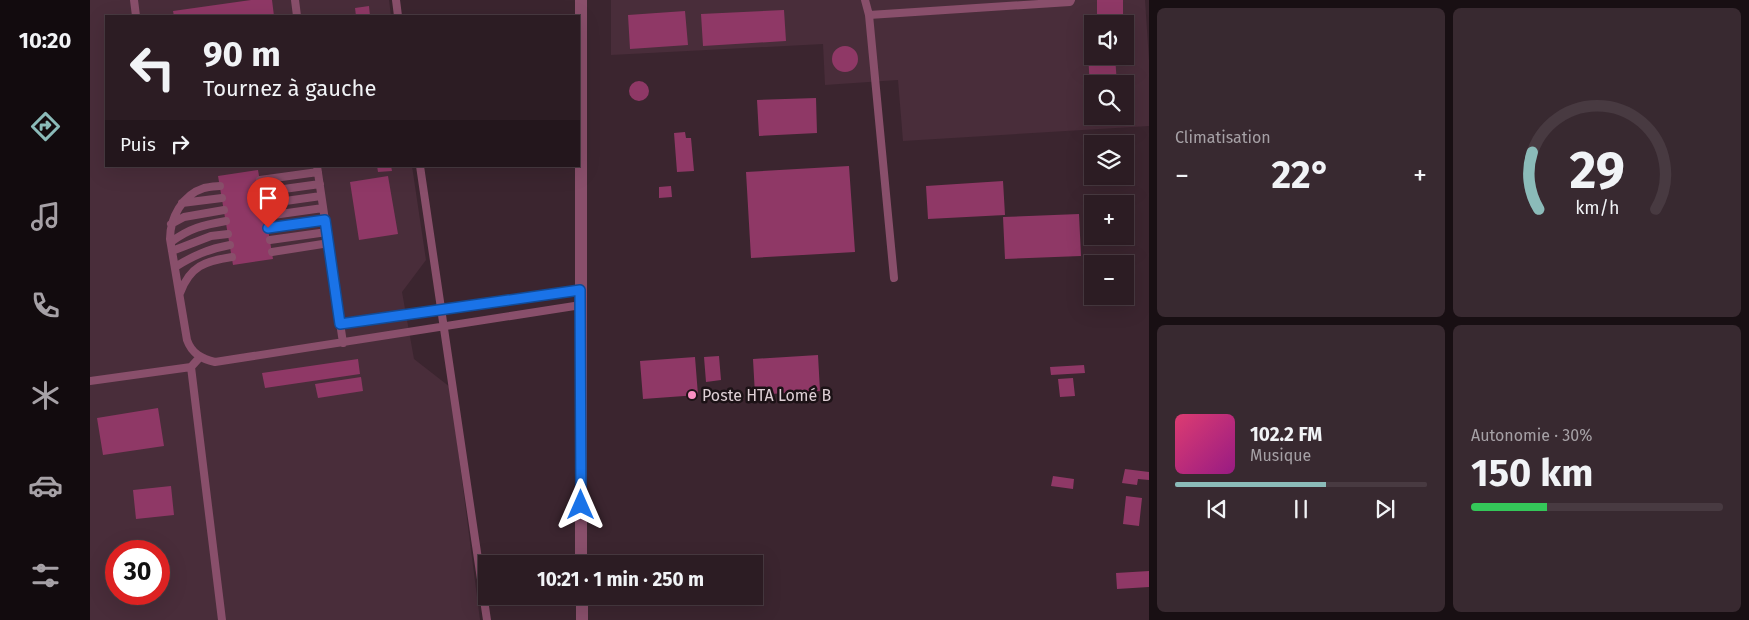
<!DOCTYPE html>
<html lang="fr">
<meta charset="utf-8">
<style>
body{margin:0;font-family:"Fira Sans",sans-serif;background:#382930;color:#f1f3f6;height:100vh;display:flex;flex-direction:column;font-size:19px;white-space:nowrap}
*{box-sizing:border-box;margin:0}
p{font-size:16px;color:#a6a1a6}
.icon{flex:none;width:28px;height:28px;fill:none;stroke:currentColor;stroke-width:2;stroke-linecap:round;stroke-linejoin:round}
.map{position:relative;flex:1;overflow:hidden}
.details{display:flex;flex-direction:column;gap:8px;padding:8px;background:#180f13;width:600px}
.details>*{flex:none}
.guide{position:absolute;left:15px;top:15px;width:475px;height:152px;border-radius:0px;box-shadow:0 5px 20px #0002,0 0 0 1px #483a41;background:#2c1c23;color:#f1f3f6;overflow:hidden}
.controls{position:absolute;left:994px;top:15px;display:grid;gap:10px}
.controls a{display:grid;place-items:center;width:50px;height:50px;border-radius:0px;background:#2c1c23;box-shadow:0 5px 20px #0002,0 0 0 1px #483a41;font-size:25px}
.speed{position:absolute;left:15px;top:540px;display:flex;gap:10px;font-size:25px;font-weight:700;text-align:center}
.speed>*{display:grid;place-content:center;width:65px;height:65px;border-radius:50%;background:#2c1c23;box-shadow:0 5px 20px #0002,0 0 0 1px #483a41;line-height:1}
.speed .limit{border:8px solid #d22;background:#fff;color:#111}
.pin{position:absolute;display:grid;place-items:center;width:42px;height:42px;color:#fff;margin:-51px -21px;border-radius:50% 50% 50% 0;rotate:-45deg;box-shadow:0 0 5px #0007}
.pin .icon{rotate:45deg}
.me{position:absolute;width:55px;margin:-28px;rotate:0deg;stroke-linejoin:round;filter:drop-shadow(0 0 4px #0008)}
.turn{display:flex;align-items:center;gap:18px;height:105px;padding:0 15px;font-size:22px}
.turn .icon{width:65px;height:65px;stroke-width:2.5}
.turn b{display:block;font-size:35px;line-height:42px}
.then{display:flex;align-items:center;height:48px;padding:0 15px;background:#0003;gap:10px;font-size:19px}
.big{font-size:38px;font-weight:700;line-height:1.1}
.details .tile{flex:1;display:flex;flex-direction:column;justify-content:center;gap:8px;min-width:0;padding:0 18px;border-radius:8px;background:#382930}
.details .dial{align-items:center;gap:0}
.dial svg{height:130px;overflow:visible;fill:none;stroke:#483a41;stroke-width:7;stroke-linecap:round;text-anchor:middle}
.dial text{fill:#f1f3f6;stroke:none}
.song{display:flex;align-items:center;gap:15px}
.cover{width:60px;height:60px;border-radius:8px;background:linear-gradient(135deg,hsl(340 70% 55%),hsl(310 70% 35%))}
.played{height:5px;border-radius:2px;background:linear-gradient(90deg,#8bbbb9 60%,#483a41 60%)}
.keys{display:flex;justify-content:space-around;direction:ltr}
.heat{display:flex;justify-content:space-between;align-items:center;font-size:28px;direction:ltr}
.charge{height:8px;border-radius:4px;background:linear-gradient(90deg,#34c759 30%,#483a41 0)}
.details .tiles{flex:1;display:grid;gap:8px;grid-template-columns:repeat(2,1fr)}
.trip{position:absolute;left:388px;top:555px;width:285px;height:50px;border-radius:0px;background:#2c1c23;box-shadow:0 5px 20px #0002,0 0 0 1px #483a41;font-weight:700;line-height:50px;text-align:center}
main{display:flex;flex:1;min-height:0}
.dock{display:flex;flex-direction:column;width:90px;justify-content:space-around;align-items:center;background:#120b0e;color:#a6a1a6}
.dock .icon{width:35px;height:35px}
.dock .active{color:#8bbbb9}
.dock b{font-size:22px;color:#f1f3f6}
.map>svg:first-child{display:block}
.built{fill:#492d3a;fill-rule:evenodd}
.building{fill:#8f3866}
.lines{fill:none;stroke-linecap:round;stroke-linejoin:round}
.lane{stroke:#894f6b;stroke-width:8}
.street{stroke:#894f6b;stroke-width:12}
.route-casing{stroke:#114b97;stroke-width:12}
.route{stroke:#1a73e8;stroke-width:9}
.poi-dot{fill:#fb8fc3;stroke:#1c1216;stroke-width:2}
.labels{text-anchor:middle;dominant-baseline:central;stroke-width:5;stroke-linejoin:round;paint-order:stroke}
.poi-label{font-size:16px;fill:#dfd0d6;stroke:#1c1216;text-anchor:start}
</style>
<main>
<nav class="dock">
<b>10:20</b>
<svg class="icon active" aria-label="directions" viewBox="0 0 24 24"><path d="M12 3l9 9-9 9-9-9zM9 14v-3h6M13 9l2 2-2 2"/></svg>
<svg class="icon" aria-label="music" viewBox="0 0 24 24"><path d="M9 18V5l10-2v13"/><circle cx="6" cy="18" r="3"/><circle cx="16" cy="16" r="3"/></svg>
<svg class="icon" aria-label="phone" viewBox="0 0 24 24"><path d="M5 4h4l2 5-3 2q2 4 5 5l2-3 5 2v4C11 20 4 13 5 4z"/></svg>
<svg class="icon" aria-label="climate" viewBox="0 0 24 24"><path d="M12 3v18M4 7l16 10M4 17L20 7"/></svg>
<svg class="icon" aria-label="car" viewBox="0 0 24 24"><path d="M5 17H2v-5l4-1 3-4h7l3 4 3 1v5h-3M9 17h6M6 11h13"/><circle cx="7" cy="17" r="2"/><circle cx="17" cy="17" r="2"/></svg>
<svg class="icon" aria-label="filters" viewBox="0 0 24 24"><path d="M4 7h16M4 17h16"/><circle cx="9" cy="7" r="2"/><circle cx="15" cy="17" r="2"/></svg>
</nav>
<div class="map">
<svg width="1059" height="620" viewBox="0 0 1059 620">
<rect width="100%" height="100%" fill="#3b252f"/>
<path class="built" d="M0 0H299L301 16H16V166H322L336 260 312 292 324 359 360 387 390 620H0ZM26 551H69V594H26Z
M521 0H1055L1059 60V126L813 141 808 80 735 85 733 44 521 55ZM1002 24H1035V56H1002ZM1002 84H1035V116H1002Z"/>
<path class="building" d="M161 0H182L184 16H84L83 11Z
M1007 0H1033V19H1007Z
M279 6 280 16H266L265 8Z
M694 10 696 41 613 46 611 14Z
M595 11 598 45 540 49 538 15Z
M1002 32V56H1025L1027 84H1002V89H1000L997 33Z
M742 59a13 13 0 1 1 26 0a13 13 0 1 1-26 0Z
M539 91a10 10 0 1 1 20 0a10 10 0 1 1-20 0Z
M726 98 727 133 669 136 667 100Z
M595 132 596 138H601L604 171 587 172 584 133Z
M287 166H301L302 171 288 172Z
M759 166 765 252 661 258 656 172Z
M168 170 183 259 143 265 128 176Z
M298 176 308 234 269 240 260 182Z
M913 181 915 215 838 219 836 186Z
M581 186 582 197 569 198V187Z
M989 214 991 256 915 259 913 217Z
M728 355 730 391 665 395 663 359Z
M629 356 631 380 616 382 614 357Z
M605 357 608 395 553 399 550 361Z
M268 359 270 374 175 388 172 373Z
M994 365 995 373 961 375 960 367Z
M271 377 273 391 228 398 225 384Z
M983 378 985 396 970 397 968 379Z
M68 408 74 446 13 455 7 418Z
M1035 469 1059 472V480L1048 479 1047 485 1032 483Z
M963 476 984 479 983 489 961 486Z
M81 486 84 515 46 519 43 490Z
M1036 496 1052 498 1049 526 1033 524Z
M1059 571V587L1027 589 1026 573Z"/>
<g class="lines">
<path class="lane" d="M44 0 46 16
M205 0 207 16
M306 0 308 16
M775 0 779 15 804 278
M779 15 980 2 981 0
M227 166 253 343
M330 166 397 620
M170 180 228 172
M130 186C125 186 119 187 114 188 92 195 80 218 80 239L97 340C102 354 112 359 125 362L491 305
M172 192 230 184
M92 203 132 198
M174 204 231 196
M176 216 233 208
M81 224 94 217 134 210
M178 228 235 220
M180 240 237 232
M81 242C100 228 113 225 136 221
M82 251 121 236 138 234
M182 252 239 243
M85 267C103 256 118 249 140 245
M90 293C100 266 115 261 142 257
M250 324 490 290
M110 357 101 367 132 620
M0 381 101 367"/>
<path class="street" d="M491 0V564
M492 596V620"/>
</g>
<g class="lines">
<g class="route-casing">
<path id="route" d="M178 228 235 220 250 324 490 290 491 505"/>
</g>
<use href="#route" class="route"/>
</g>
<circle class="poi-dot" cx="602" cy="395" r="5"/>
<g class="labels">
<g class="poi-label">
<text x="612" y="395">Poste HTA Lomé B</text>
</g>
</g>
</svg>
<div class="controls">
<a><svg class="icon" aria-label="sound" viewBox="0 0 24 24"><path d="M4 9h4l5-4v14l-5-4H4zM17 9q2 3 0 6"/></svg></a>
<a><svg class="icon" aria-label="search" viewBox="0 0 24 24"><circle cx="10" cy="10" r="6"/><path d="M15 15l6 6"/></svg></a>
<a><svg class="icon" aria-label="layers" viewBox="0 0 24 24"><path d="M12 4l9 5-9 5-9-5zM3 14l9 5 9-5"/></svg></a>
<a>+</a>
<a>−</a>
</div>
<div class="speed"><div class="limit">30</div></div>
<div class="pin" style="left:178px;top:228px;background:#d93025"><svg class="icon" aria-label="arrive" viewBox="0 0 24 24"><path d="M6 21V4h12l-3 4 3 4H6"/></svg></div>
<svg class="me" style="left:491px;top:505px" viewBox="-20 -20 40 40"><path d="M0-17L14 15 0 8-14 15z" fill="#1a73e8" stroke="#fff" stroke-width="4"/></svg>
<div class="trip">10:21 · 1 min · 250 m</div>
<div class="guide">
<div class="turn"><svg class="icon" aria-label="left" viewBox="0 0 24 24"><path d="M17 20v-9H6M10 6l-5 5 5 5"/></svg><div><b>90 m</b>Tournez à gauche</div></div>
<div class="then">Puis<svg class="icon" aria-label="right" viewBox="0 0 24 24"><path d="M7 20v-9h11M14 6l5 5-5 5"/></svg></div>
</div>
</div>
<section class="details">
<div class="tiles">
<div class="tile"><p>Climatisation</p>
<div class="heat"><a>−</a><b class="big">22°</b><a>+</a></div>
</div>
<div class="tile dial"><svg viewBox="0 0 100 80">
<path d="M14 69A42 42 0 1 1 86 69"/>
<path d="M14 69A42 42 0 0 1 10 34" stroke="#8bbbb9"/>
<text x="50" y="56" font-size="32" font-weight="700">29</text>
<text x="50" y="72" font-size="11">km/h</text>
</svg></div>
<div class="tile">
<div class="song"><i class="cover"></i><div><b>102.2 FM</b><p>Musique</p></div></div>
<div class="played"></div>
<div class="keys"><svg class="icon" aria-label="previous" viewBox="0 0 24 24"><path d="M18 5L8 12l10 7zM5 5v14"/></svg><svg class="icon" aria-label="pause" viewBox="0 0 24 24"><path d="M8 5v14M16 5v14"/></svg><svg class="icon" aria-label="next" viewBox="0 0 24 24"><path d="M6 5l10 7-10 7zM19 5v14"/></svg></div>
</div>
<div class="tile"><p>Autonomie · 30%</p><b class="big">150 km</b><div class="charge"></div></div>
</div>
</section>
</main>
